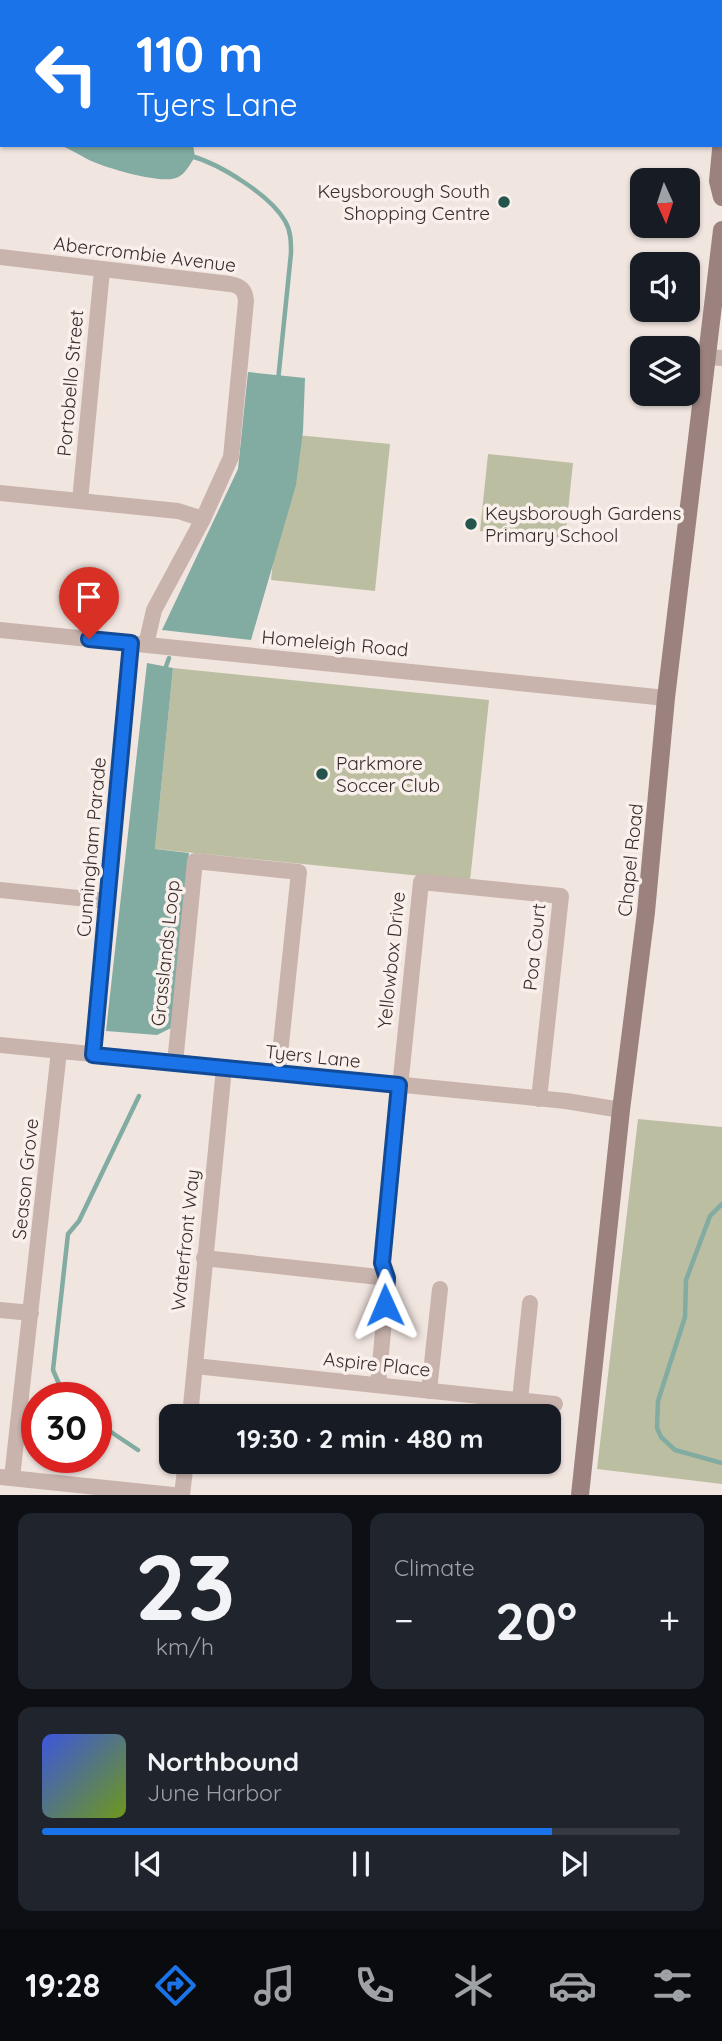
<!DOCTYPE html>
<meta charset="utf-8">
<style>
body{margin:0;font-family:Quicksand,sans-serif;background:#20242c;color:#f1f3f6;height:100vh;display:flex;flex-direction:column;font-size:26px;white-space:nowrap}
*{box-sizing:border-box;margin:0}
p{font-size:23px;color:#9ea1a6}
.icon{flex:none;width:38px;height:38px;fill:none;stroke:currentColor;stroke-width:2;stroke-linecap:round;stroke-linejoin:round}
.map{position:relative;height:1495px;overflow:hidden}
.drawer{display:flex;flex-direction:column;gap:18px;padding:18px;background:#0d0f14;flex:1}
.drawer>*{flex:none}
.guide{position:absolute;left:0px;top:0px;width:723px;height:147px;box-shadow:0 2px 5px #0004;background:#1a73e8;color:#fff;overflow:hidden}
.needle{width:46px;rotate:177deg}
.tools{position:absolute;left:630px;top:168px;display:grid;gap:14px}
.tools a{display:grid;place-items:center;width:70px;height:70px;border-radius:14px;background:#171b24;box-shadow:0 2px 5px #0004;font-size:35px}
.speed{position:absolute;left:21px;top:1382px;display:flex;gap:14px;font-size:35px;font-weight:700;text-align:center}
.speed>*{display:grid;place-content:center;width:91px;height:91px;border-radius:50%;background:#171b24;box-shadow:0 2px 5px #0004;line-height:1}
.speed .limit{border:10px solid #d22;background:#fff;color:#111}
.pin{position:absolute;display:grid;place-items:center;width:60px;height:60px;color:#fff;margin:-72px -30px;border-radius:50% 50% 50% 0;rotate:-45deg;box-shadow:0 0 7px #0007}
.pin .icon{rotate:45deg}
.me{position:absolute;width:77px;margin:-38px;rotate:359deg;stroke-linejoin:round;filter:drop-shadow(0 0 5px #0008)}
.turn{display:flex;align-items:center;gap:24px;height:147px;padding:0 21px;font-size:32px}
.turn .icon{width:91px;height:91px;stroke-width:2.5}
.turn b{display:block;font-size:49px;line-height:60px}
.big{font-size:52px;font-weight:700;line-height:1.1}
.drawer .widget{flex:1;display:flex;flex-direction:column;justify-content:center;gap:10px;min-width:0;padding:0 24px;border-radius:14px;background:#20242c}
.drawer .dial{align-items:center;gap:0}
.dial b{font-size:91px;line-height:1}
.song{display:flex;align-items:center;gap:21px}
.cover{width:84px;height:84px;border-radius:10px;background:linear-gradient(135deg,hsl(230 70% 55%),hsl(80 70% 35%))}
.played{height:7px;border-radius:4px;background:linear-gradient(90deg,#1a73e8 80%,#363941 80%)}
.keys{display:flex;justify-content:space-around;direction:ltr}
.heat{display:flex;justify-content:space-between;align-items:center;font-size:38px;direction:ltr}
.drawer .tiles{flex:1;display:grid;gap:18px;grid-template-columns:1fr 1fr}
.widget:last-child{grid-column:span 2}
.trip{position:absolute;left:159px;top:1404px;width:402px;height:70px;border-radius:14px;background:#171b24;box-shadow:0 2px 5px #0004;font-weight:700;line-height:70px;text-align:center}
.menu{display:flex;height:112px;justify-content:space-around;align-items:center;background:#090b0e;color:#9ea1a6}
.menu .icon{width:49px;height:49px}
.menu .current{color:#1a73e8}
.menu b{font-size:32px;color:#f1f3f6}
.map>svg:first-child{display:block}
.green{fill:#bcbea1}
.water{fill:#82aba2}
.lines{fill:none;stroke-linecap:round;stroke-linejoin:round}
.stream{stroke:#82aba2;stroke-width:4.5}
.street{stroke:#c8b3ad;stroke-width:16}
.secondary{stroke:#9b827e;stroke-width:18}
.route-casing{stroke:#114b97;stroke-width:18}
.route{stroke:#1a73e8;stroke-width:12}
.poi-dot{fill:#24544b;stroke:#f9f0ec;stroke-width:2.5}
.labels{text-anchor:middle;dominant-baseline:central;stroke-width:7;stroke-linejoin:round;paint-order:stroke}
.poi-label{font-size:19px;fill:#372c2b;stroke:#f9f0ec;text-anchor:start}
.street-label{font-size:19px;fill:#372c2b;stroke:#f9f0ec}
</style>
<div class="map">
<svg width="722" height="1495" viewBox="0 0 722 1495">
<rect width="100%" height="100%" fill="#f1e5e0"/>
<path class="green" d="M286 434 390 444 375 591 271 580Z
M488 454 573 463 565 540 480 531Z
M173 668 489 700 470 881 155 849Z
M638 1119 722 1127V1484L597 1469Z"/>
<path class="water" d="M59 145H193L195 157C190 164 185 175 176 178 160 184 106 168 89 160 79 155 71 149 59 145Z
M248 372 305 378 303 431 296 485 251 640 162 630 238 469Z
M147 663 173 668 155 849 189 853 171 1028 157 1035 106 1031Z"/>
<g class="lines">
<path class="stream" d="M191 156C220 164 270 195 285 221 291 231 291 242 291 253L278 381
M164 672 169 658
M722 1204 710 1216 686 1280 685 1317 658 1401 657 1428 661 1437 675 1450 722 1463
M65 1398 53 1370 68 1234 79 1221 139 1096
M96 1422 138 1450"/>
<path class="street" d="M0 257 230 284C241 286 245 290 246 301L231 457 203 519 154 610 146 645
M706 357 722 358
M0 493 178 511 203 519
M80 501 102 270
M0 630 666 698
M0 890 107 901
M0 1045 566 1101 621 1110
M93 1055 131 643
M175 1063 195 861 299 872 278 1073
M204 1258 388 1278
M0 1310 31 1313
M195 1366 555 1404
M378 1385 388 1278 382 1263 421 882 561 896 539 1099
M429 1391 440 1289
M520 1400 530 1303
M190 1416 224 1068
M0 1477 173 1495
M12 1478 59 1051
M182 1495 186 1461"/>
<path class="secondary" d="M722 139 718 181 722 197
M580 1495 621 1110 646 912 666 698 722 230"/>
</g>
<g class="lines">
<g class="route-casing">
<path id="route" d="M89 639 131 643 93 1055 399 1085 382 1263 387 1278 385 1305"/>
</g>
<use href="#route" class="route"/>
</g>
<g class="poi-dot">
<circle cx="504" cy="202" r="7"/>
<circle cx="471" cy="524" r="7"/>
<circle cx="322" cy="774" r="7"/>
</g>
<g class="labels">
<g class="poi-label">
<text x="490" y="191" text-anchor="end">Keysborough South<tspan x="490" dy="22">Shopping Centre</tspan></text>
<text x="485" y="513">Keysborough Gardens<tspan x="485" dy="22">Primary School</tspan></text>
<text x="336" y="763">Parkmore<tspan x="336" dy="22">Soccer Club</tspan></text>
</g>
<g class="street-label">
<text transform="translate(145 254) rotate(7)">Abercrombie Avenue</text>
<text transform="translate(70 383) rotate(-85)">Portobello Street</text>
<text transform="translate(335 643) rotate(5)">Homeleigh Road</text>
<text transform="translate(91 847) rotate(-85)">Cunningham Parade</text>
<text transform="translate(630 860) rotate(-84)">Chapel Road</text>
<text transform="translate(534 947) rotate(-84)">Poa Court</text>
<text transform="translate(165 953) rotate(-84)">Grasslands Loop</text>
<text transform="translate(391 960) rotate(-84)">Yellowbox Drive</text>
<text transform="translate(313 1056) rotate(6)">Tyers Lane</text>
<text transform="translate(25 1179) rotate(-84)">Season Grove</text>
<text transform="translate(185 1240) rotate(-84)">Waterfront Way</text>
<text transform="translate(377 1364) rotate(6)">Aspire Place</text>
</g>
</g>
</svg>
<div class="tools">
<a><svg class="needle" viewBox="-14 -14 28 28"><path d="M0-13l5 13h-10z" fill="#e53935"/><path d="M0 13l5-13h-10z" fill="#9ea1a6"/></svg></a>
<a><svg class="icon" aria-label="sound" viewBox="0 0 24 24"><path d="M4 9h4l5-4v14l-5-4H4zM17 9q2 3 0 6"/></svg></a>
<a><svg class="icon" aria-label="layers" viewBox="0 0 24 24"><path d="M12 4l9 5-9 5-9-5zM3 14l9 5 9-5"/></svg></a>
</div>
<div class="speed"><div class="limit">30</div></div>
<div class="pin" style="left:89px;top:639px;background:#d93025"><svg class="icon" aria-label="arrive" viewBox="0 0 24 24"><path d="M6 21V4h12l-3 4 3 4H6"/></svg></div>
<svg class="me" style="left:385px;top:1305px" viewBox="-20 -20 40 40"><path d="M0-17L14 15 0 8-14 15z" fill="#1a73e8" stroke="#fff" stroke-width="4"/></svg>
<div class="trip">19:30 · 2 min · 480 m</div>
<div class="guide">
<div class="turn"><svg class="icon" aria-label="left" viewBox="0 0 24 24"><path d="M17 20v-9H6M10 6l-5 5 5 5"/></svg><div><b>110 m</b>Tyers Lane</div></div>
</div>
</div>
<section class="drawer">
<div class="tiles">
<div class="widget dial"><b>23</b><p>km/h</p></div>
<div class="widget"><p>Climate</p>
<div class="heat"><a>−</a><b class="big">20°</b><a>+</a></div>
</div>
<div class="widget">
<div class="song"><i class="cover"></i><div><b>Northbound</b><p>June Harbor</p></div></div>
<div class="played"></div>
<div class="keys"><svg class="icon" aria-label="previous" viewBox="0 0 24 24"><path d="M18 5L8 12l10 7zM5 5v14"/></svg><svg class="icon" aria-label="pause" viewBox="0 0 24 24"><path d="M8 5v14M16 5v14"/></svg><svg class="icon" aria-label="next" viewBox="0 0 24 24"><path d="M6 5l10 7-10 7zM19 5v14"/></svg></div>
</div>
</div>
</section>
<nav class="menu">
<b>19:28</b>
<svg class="icon current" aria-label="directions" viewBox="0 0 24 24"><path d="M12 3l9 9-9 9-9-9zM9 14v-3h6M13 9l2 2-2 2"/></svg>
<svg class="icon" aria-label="music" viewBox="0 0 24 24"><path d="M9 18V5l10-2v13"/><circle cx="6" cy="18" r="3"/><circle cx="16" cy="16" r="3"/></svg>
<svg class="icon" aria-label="phone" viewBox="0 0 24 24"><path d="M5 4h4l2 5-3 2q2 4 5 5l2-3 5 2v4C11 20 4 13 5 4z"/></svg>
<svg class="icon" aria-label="climate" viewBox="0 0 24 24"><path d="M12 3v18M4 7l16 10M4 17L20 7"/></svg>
<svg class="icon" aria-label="car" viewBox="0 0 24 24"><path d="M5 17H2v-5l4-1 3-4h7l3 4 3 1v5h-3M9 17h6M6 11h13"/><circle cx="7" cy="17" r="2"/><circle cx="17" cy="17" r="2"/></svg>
<svg class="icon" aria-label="filters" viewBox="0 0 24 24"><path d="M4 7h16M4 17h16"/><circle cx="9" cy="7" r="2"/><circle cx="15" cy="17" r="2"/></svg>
</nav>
